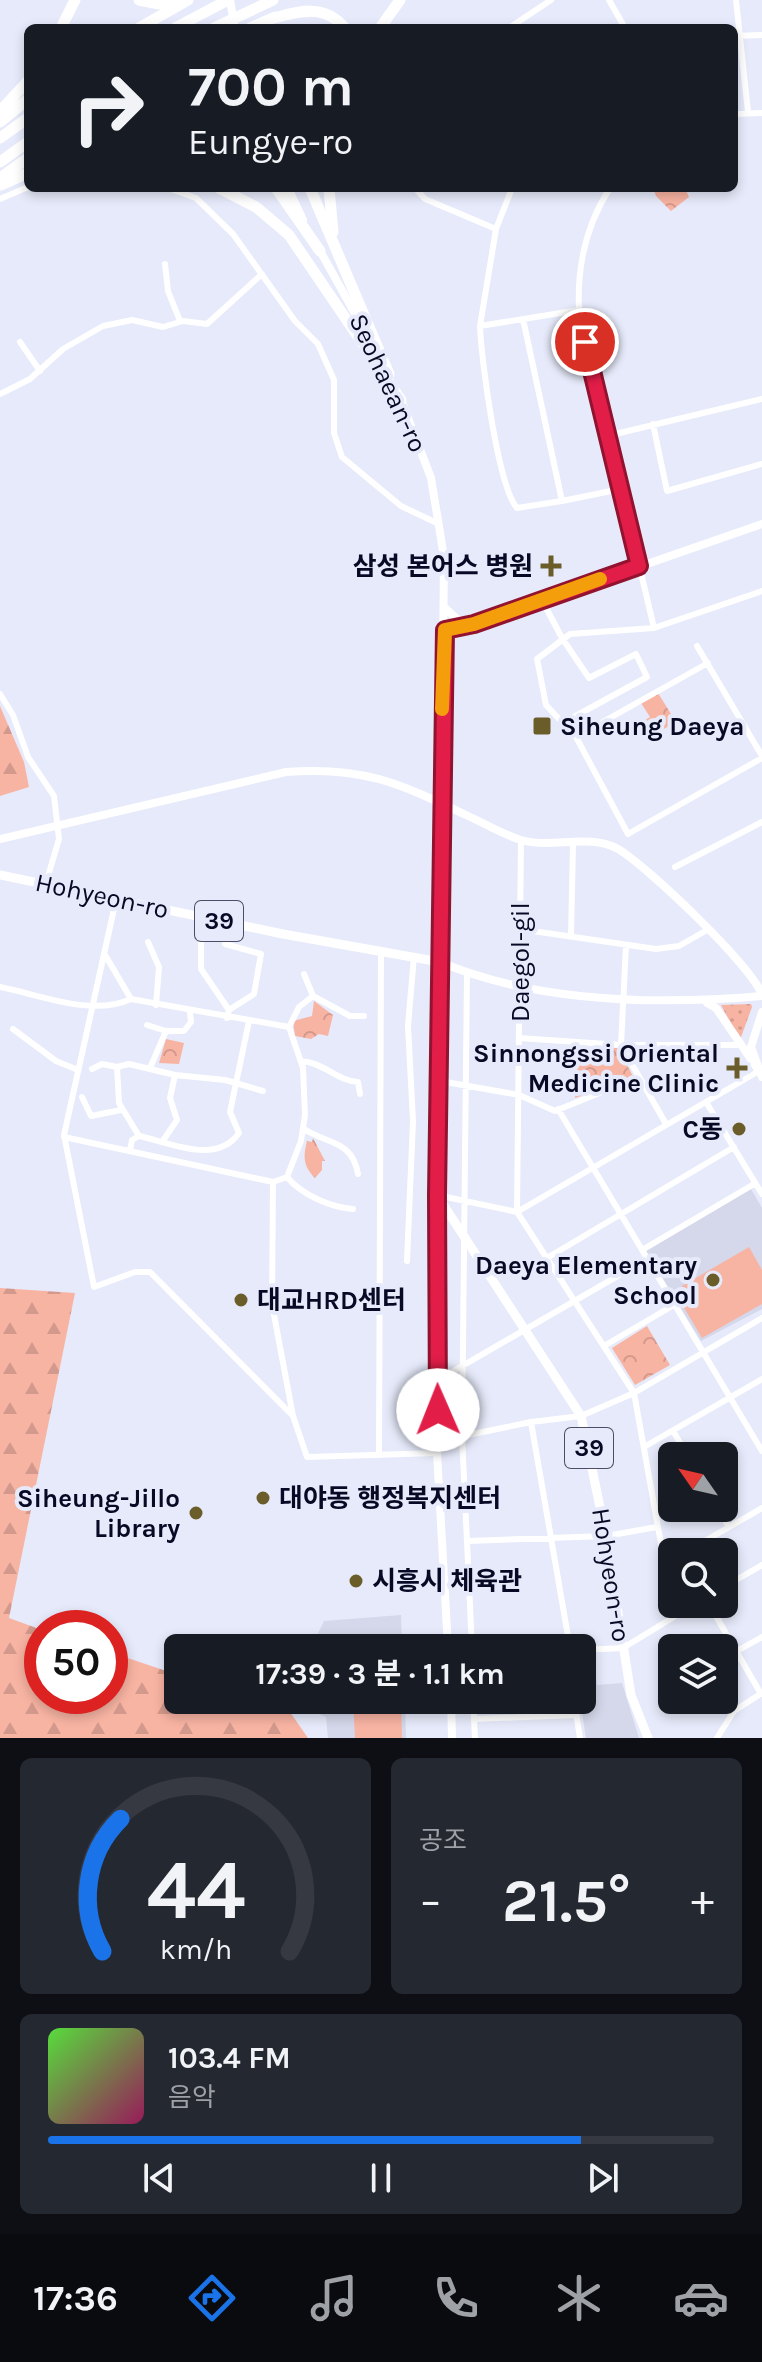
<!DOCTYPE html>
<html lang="ko">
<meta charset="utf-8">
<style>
body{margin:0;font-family:Karla,"Noto Sans KR",sans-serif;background:#242831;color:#f1f3f6;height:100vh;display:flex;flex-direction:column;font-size:30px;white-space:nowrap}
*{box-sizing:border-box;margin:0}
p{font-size:26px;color:#9ea1a6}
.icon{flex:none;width:44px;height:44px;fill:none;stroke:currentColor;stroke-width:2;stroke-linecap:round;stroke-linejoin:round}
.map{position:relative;height:1738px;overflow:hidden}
.panel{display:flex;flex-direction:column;gap:20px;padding:20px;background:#0d0f14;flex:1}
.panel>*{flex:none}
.banner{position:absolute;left:24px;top:24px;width:714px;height:168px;border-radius:12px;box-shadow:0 4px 12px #0003;background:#171b24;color:#f1f3f6;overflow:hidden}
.needle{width:52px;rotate:304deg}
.controls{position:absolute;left:658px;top:1442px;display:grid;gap:16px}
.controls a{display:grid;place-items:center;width:80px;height:80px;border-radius:12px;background:#171b24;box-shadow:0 4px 12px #0003;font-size:40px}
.speed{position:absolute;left:24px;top:1610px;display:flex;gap:16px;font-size:40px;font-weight:700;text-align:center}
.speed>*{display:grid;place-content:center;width:104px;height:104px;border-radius:50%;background:#171b24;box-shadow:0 4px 12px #0003;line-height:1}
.speed .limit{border:12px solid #d22;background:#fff;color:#111}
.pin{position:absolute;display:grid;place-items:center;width:68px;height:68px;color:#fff;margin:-34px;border:4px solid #fff;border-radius:50%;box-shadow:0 2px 8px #0007}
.me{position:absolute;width:88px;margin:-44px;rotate:359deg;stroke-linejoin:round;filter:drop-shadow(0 0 6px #0008)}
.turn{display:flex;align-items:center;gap:28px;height:168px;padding:0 32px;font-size:36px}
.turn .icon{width:104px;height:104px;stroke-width:2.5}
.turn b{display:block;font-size:56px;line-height:68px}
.big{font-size:60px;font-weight:700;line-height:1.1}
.panel .card{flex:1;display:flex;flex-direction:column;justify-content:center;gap:12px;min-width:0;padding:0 28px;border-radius:12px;background:#242831}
.panel .dial{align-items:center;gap:0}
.dial svg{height:208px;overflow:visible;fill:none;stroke:#363941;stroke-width:7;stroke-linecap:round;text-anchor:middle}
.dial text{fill:#f1f3f6;stroke:none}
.song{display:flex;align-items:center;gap:24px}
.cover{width:96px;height:96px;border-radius:12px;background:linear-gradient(135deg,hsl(110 70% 55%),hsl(330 70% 35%))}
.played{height:8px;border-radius:4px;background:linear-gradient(90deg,#1a73e8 80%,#363941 80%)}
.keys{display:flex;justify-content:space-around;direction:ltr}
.heat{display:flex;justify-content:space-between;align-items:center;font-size:44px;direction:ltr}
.panel .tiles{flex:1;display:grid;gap:20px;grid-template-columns:1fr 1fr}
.card:last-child{grid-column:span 2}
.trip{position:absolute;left:164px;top:1634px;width:432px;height:80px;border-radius:12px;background:#171b24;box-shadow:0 4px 12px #0003;font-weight:700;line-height:80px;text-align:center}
.tab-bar{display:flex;height:128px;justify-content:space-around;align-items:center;background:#090b0e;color:#9ea1a6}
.tab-bar .icon{width:56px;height:56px}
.tab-bar .on{color:#1a73e8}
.tab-bar b{font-size:36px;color:#f1f3f6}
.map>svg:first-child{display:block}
.built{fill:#d4d8ea}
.grass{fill:url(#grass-dots)}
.forest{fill:url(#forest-firs)}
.park{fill:url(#park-crowns)}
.pitch{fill:#f8b4a3}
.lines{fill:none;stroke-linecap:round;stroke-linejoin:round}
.street{stroke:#fff;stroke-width:6}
.secondary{stroke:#fff;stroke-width:8}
.primary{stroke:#fff;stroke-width:9}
.highway{stroke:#fff;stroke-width:11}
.route-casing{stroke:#92132f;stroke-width:20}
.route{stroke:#e11d48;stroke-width:14}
.slow{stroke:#f59e0b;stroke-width:14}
.poi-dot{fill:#6b5d2a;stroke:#e6eafa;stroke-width:3}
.labels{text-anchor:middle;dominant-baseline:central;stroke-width:8;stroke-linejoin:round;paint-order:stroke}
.shield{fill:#e6eafa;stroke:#4b4d65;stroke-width:2}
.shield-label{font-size:24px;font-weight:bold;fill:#080a25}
.street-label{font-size:26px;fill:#080a25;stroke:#e6eafa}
.poi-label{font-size:26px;font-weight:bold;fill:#080a25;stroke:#e6eafa;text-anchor:end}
</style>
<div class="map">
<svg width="762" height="1738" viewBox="0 0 762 1738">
<defs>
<pattern id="grass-dots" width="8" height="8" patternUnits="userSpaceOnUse" patternTransform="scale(2)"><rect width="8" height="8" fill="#f8b4a3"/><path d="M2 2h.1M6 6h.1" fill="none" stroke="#d3998c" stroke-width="1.8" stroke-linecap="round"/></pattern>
<pattern id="forest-firs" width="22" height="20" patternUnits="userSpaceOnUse" patternTransform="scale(2)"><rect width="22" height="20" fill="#f8b4a3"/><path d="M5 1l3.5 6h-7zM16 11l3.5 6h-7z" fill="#d3998c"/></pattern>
<pattern id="park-crowns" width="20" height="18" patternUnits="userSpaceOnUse" patternTransform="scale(2)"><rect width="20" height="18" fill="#f8b4a3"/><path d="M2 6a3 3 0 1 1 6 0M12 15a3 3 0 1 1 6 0" fill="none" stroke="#d3998c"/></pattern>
</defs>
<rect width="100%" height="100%" fill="#e6eafa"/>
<path class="built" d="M751 1189 762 1208V1309L701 1341 646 1251Z
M401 1615 402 1648H311L324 1621Z
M596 1677 597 1685 622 1683 639 1738H586L580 1700 582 1678Z
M289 1700H405L406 1738H328L326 1717Z"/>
<path class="grass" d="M751 1004 752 1007 740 1040 721 1005Z"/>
<path class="forest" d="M0 706 24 762 29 787 0 796Z
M0 1288 75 1293 9 1618 42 1630V1696H110V1652L178 1675V1700H254L290 1712 308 1738H0Z"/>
<path class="park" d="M653 188H685L689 197 671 211 656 196Z
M658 693 676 722 648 738 639 724 650 717 641 703Z
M314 1001 333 1015 328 1036 319 1034 311 1039 295 1036 293 1021 312 1016Z
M166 1039 184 1043 179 1064 159 1063Z
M579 1047 618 1048 634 1078 575 1098Z
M313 1138 325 1161H322V1170L315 1178C303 1166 303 1157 307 1141L312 1142Z
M647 1326 670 1365 635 1385 612 1348Z"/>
<path class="pitch" d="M749 1247 762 1270V1304L702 1338 683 1306 691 1301 682 1286Z
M353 1700H401L402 1738H355Z"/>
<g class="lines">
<path class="street" d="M609 0 625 28
M736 0 748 112
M509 28 551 0
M734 36 762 35
M734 114 762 113
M168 188 196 198 233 234 295 321 318 344 334 380V433L342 457 401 506 439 524
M415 188 425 199 496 229
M512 188 496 229 480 326 579 310
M610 188C586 225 577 266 579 310L654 628
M0 199 28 187
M165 264 168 291 180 321
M480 326C481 358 498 487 517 508L562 501 523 319
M20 342 40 371
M0 394 30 379 63 349 103 326 132 320 163 327 183 321 207 324 262 274
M653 424 667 491 762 464
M607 436 762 399
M562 501 621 489
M762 591 654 628 570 634 537 659 546 705 576 737 628 834 762 758
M542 600 562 638 589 678 636 654 647 677 570 719
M697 646 762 756
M0 694 13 715 28 757 54 796 59 839 46 883
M576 737 708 663
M521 840 517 1212 634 1393 674 1616
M675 867 762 822
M116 900 64 1135 94 1287 135 1272H150L293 1416 307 1457 437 1453
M519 929 656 949 679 946 707 930
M571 936 573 843
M201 937V969L229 1010
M148 942 159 967 156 1005
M225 944 261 954 254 994 229 1010 227 1018
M626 946 621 1045 666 1124
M104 953 131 999
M467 972 462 1436 472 1648
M0 987C41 995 92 1017 131 999L289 1027
M313 996 350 1016H364
M147 1025 166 1031
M13 1029 56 1061 78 1070
M519 1038 621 1045H738
M301 1061C323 1062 337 1081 358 1082L360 1094
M117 1067 129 1064 175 1075
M150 1068 166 1031H184L191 1022 190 1012
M92 1069 102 1064 117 1067 119 1103 139 1136
M440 1081 519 1095 555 1111 639 1077
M82 1097 91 1116 121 1110
M706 1102 762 1194
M558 1109 762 1451
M304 1129C329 1145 352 1140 358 1174
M64 1137 273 1182 272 1304 293 1416
M162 1142 177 1120 170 1098 175 1075 225 1080 263 1091
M130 1150 132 1140 139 1136C169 1142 216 1166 239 1133L230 1112 249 1021
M287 1177C302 1195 330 1207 353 1209
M273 1182 287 1177 301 1141 305 1115 303 1068 289 1027 299 1007 313 996 304 974
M437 1195 517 1212 759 1071
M642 1250 754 1184
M547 1258 734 1147
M407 1261 413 1121 408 1026 414 956
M604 1346 674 1305
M438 1380 647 1259
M531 1422 570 1648
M673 1431 688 1456
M439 1441 531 1422 581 1416 634 1393 762 1318
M644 1447 762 1379
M379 1455 381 950
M718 1508 729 1527
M468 1541 606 1536 657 1527
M686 1552 762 1508
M724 1587 762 1565
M709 1604 761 1694
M582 1650 623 1648 695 1604
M737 1651 762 1637
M473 1700 475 1738
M574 1700 580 1738
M474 1719 575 1715
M717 1738 734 1711 762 1693"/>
<path class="secondary" d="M230 0 235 28
M288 188 303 220
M319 249 367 335
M400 397 431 478 444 557 440 962C538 1003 658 1005 762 996
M445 608 457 619 471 623
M445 630 474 624 762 524
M0 839 286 772C363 766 398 783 466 815 484 823 502 834 521 840 552 849 589 833 618 849 646 865 753 967 762 995
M707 1003 716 1008 759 1071
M762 1012 751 1047 762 1077
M437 1195V1453L448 1648
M451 1700 452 1738"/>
<path class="primary" d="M0 875 283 934 440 962 437 1195 581 1416 606 1536 631 1695 648 1738"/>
<path class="highway" d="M139 0 159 4 176 0
M270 19C299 11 324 3 345 28
M61 28 75 0
M139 28 188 0
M175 28 228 0
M214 28 273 0
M250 28 275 17
M380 28 400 0
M0 111 28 81
M0 122 28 99
M0 138 28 118
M0 162 28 142
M0 178 28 158
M1 185 28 173
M219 188 256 207 289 235 401 400
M276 188 320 251
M310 188 389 374
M329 188 333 232"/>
</g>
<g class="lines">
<g class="route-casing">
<path id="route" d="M438 1410 437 1195 445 630 474 624 639 566 585 342"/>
</g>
<use href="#route" class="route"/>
<path class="slow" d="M442 709 445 630 474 624 600 579"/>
</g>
<g class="poi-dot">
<path d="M547 554h8v8h8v8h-8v8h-8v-8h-8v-8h8z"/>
<rect x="532" y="716" width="20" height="20" rx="4"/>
<path d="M733 1056h8v8h8v8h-8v8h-8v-8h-8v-8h8z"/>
<circle cx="739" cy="1129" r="8"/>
<circle cx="713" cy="1280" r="8"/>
<circle cx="241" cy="1300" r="8"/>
<circle cx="263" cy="1498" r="8"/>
<circle cx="196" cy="1513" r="8"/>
<circle cx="356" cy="1581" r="8"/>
</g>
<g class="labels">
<g class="shield">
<rect x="195" y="901" width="48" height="40" rx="6"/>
<rect x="565" y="1428" width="48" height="40" rx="6"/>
</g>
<g class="shield-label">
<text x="219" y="921">39</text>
<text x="589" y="1448">39</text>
</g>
<g class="street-label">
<text transform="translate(388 383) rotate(65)">Seohaean-ro</text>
<text transform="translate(102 896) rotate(12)">Hohyeon-ro</text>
<text transform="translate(520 962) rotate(-90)">Daegol-gil</text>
<text transform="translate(611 1575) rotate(81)">Hohyeon-ro</text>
</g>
<g class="poi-label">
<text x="533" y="566">삼성 본어스 병원</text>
<text x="560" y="726" text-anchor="start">Siheung Daeya</text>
<text x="719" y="1053">Sinnongssi Oriental<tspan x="719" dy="30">Medicine Clinic</tspan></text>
<text x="723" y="1129">C동</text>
<text x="697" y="1265">Daeya Elementary<tspan x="697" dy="30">School</tspan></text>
<text x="257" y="1300" text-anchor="start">대교HRD센터</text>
<text x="180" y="1498">Siheung-Jillo<tspan x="180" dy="30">Library</tspan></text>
<text x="279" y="1498" text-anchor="start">대야동 행정복지센터</text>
<text x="372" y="1581" text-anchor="start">시흥시 체육관</text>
</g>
</g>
</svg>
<div class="controls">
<a><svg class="needle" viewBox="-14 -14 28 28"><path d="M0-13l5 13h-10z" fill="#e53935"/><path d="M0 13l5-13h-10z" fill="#9ea1a6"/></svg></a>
<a><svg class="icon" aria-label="search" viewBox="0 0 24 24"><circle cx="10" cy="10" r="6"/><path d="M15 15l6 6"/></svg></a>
<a><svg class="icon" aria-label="layers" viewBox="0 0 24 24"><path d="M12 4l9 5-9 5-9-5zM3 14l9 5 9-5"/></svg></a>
</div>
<div class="speed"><div class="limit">50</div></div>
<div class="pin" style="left:585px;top:342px;background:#d93025"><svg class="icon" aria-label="arrive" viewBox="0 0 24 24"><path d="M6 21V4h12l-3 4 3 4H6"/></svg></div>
<svg class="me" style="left:438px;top:1410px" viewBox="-20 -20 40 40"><circle r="19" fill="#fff"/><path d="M0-13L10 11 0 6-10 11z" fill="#e11d48"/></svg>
<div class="trip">17:39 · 3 분 · 1.1 km</div>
<div class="banner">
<div class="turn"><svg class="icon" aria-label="right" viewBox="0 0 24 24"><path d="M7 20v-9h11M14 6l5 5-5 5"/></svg><div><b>700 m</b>Eungye-ro</div></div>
</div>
</div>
<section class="panel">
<div class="tiles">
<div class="card dial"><svg viewBox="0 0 100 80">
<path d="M14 69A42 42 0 1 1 86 69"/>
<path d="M14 69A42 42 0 0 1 21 18" stroke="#1a73e8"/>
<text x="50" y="56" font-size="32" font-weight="700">44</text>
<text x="50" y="72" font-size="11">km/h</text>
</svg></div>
<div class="card"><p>공조</p>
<div class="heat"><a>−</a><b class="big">21.5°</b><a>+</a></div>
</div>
<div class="card">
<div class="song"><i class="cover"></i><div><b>103.4 FM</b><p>음악</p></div></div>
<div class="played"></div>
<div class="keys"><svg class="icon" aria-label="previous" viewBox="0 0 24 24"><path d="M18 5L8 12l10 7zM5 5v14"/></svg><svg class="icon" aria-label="pause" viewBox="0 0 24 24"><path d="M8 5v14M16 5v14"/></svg><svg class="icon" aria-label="next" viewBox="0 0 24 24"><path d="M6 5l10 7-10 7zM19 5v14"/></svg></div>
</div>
</div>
</section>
<nav class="tab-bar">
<b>17:36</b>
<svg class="icon on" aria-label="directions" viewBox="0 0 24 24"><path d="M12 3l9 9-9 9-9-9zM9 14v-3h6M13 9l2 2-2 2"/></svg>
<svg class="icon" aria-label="music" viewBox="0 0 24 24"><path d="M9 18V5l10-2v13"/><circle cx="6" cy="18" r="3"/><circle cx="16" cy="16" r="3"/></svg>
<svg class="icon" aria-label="phone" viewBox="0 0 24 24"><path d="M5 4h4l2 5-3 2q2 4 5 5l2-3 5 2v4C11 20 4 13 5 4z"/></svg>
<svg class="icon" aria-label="climate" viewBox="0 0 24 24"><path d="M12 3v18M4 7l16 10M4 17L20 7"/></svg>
<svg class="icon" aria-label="car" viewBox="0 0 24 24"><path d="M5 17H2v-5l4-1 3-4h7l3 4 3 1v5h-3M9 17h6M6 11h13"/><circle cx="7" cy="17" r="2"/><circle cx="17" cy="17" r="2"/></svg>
</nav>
